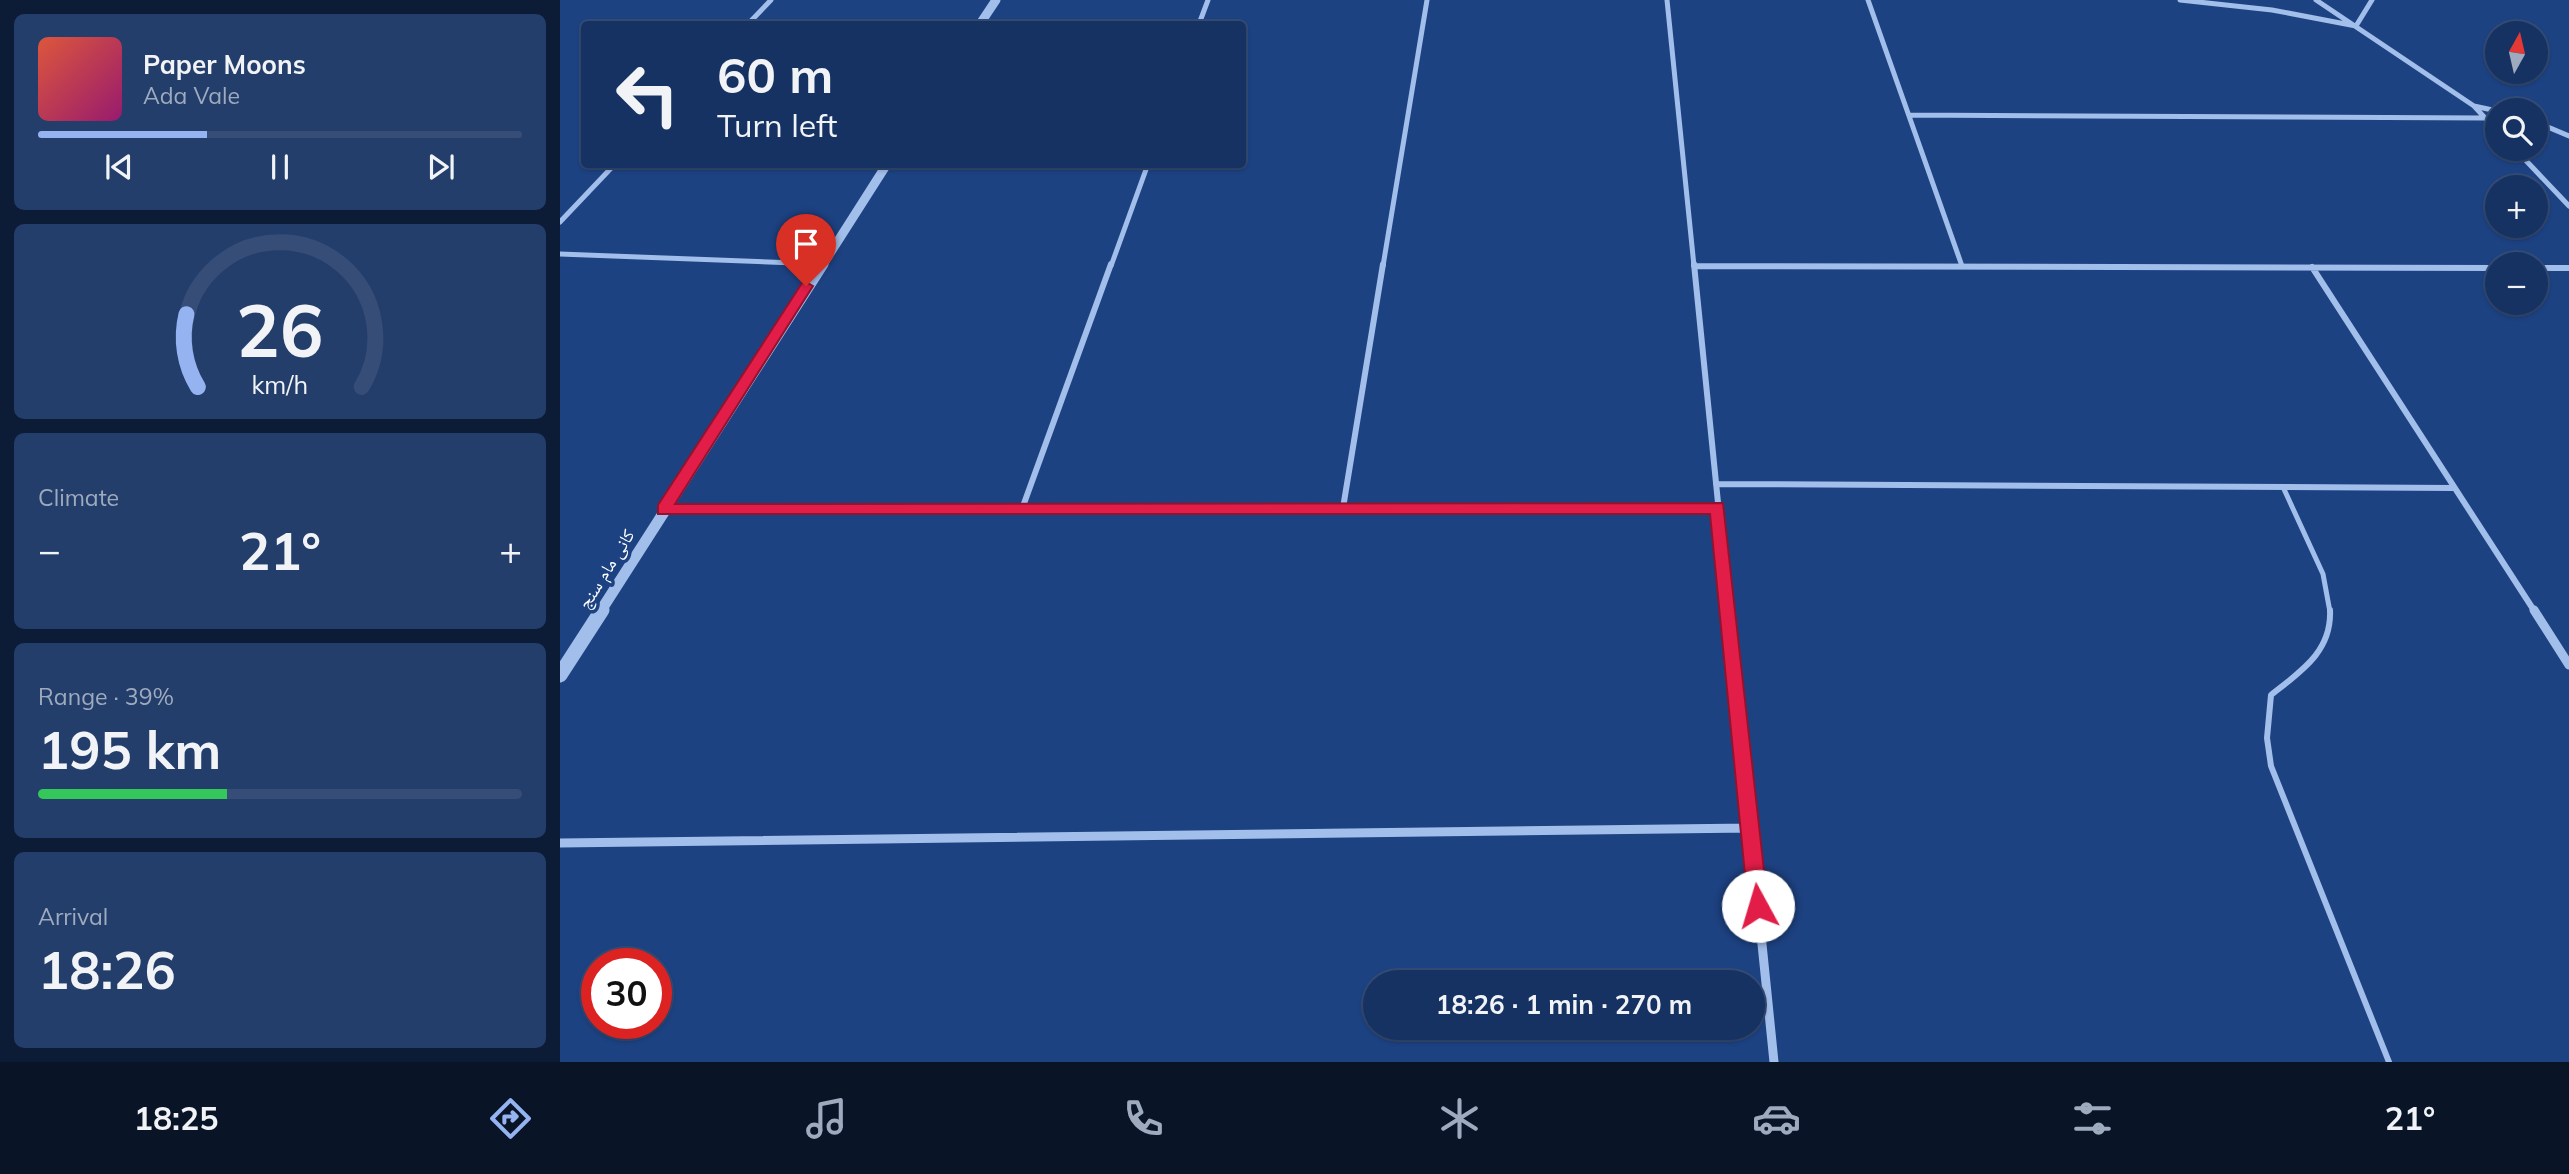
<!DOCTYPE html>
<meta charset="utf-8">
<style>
body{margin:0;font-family:Mulish,"Noto Naskh Arabic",sans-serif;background:#233e6b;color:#f1f3f6;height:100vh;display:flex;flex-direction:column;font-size:26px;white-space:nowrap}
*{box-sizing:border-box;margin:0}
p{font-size:23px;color:#9eaabe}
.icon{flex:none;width:38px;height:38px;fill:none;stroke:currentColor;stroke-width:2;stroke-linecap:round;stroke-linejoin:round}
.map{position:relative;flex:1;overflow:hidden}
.sheet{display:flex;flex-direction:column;gap:14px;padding:14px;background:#0c1c36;width:560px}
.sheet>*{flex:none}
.hud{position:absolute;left:21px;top:21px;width:665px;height:147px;border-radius:7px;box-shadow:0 2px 5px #0004,0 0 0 2px #354d77;background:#163262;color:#f1f3f6;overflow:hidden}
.needle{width:46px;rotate:8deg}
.buttons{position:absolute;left:1925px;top:21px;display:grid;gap:14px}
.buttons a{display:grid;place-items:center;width:63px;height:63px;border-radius:50%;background:#163262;box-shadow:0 2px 5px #0004,0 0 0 2px #354d77;font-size:35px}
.speed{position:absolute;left:21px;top:948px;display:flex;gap:14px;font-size:35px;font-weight:700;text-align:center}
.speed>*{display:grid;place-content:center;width:91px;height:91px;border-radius:50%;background:#163262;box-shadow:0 2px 5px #0004,0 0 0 2px #354d77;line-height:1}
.speed .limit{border:10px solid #d22;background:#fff;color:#111}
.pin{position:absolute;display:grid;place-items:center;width:60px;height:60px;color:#fff;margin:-72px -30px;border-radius:50% 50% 50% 0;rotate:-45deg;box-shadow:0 0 7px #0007}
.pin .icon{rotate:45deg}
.me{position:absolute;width:77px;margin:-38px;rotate:354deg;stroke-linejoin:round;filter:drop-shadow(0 0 5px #0008)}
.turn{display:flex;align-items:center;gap:24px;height:147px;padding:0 21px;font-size:32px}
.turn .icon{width:91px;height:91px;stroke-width:2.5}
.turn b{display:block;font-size:49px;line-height:60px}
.big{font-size:52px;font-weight:700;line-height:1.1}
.sheet .widget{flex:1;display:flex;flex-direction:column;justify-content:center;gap:10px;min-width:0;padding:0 24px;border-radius:10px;background:#233e6b}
.sheet .dial{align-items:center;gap:0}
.dial svg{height:182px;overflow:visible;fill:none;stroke:#354d77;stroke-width:7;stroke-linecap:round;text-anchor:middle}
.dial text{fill:#f1f3f6;stroke:none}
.song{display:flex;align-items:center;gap:21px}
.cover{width:84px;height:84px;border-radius:10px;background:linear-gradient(135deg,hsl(10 70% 55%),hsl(320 70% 35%))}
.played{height:7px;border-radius:4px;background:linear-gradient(90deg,#95b2f1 35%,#354d77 35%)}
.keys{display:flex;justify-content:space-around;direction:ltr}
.heat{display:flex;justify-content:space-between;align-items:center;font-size:38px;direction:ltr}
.charge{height:10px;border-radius:5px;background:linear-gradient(90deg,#34c759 39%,#354d77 0)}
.trip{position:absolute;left:803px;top:970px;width:402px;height:70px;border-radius:35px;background:#163262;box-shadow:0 2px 5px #0004,0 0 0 2px #354d77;font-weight:700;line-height:70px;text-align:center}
.tab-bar{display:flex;height:112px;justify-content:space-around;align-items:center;background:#091427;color:#9eaabe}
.tab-bar .icon{width:49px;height:49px}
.tab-bar .current{color:#95b2f1}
.tab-bar b{font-size:32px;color:#f1f3f6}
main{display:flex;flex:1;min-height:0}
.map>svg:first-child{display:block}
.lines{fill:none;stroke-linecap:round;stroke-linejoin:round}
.service-far1{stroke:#a2beea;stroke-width:5}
.service{stroke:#a2beea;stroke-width:6}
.minor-far2{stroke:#a2beea;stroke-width:5}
.minor-far1{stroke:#a2beea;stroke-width:6}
.minor{stroke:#a2beea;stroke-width:9}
.tertiary-far2{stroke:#a2beea;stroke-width:9}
.tertiary-far1{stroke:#a2beea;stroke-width:11}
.tertiary{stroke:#a2beea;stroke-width:15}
.route{fill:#e11d48;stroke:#92132f;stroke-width:2}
.labels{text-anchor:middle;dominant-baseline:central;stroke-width:7;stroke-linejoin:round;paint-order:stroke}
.street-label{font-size:18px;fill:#fff;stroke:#1d4282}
</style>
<main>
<section class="sheet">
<div class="widget">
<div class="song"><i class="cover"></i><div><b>Paper Moons</b><p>Ada Vale</p></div></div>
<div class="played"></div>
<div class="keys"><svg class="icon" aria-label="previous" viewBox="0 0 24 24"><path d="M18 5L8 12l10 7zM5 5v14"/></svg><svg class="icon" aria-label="pause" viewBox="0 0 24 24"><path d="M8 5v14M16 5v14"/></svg><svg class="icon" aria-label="next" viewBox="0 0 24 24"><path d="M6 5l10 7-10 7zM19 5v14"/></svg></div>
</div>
<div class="widget dial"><svg viewBox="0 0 100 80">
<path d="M14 69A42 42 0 1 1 86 69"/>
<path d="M14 69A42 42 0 0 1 9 37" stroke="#95b2f1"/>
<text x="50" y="56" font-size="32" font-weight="700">26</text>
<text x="50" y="72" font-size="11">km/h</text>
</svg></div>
<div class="widget"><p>Climate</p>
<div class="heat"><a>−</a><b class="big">21°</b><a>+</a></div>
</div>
<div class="widget"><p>Range · 39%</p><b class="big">195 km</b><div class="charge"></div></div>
<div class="widget"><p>Arrival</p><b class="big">18:26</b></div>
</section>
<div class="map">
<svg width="2009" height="1062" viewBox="0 0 2009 1062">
<rect width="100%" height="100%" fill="#1d4282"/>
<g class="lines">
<path class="service-far1" d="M1723 487 1763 574 1770 612"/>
<path class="service" d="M1770 610C1772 652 1740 672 1711 695L1707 738 1711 766 1829 1062"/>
<path class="minor-far2" d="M1107 0 1134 266
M1308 0 1402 266
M1620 0 1712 10 1796 26 1812 0
M1756 0 1914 106 1937 131
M188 24 211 0
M639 24 648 0
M1914 106 1937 111
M1349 115 1925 118
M1976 122 2009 136
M1955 149 2009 206
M0 222 55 164
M0 254 261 264
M551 266 588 164
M823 266 867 0"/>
<path class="minor-far1" d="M1134 264 1169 612
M1134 266 1937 268
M1752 267 1975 612
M1976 268H2009
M1156 484 1894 488
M783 508 823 264
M462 509 551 264
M105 510 1157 507"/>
<path class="minor" d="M1168 610 1214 1062
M1974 610 2009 665
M0 843 1190 828"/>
<path class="tertiary-far2" d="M420 24 436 0
M262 266 327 164"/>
<path class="tertiary-far1" d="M40 612 263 264"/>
<path class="tertiary" d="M0 675 42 610"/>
</g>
<path class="route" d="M246 282 253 286 115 504 1163 503 1208 906 1205 913 1198 916 1191 913 1188 906 1150 514H98V505L242 283Z"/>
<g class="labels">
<g class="street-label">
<text transform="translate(46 569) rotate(-58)">کانی مام سنج</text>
</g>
</g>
</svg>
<div class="buttons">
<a><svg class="needle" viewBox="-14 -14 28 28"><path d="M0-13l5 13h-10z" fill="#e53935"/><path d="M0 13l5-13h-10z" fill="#9eaabe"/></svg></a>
<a><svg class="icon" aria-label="search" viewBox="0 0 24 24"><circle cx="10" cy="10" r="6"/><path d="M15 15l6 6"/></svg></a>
<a>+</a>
<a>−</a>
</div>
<div class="speed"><div class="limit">30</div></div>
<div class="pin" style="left:246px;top:286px;background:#d93025"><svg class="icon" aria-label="arrive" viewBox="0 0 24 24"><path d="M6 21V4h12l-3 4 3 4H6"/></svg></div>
<svg class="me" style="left:1198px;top:906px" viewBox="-20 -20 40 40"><circle r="19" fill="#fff"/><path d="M0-13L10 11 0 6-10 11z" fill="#e11d48"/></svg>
<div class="trip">18:26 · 1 min · 270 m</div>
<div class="hud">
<div class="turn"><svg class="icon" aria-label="left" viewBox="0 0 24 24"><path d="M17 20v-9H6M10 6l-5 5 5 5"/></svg><div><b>60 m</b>Turn left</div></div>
</div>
</div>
</main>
<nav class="tab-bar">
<b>18:25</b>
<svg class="icon current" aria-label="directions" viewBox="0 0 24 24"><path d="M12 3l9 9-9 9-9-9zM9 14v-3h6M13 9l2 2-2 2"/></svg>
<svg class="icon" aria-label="music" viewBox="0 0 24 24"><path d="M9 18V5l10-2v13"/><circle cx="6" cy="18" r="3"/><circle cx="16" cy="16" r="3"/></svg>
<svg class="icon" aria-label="phone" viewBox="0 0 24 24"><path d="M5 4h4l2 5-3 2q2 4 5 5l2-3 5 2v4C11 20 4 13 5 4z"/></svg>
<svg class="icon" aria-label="climate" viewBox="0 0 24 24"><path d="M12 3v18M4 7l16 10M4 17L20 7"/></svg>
<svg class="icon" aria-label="car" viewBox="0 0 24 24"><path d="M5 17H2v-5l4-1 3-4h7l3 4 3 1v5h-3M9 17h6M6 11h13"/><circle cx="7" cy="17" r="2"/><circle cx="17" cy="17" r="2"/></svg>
<svg class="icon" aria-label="filters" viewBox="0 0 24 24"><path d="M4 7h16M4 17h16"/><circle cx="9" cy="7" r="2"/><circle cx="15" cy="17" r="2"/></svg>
<b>21°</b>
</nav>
